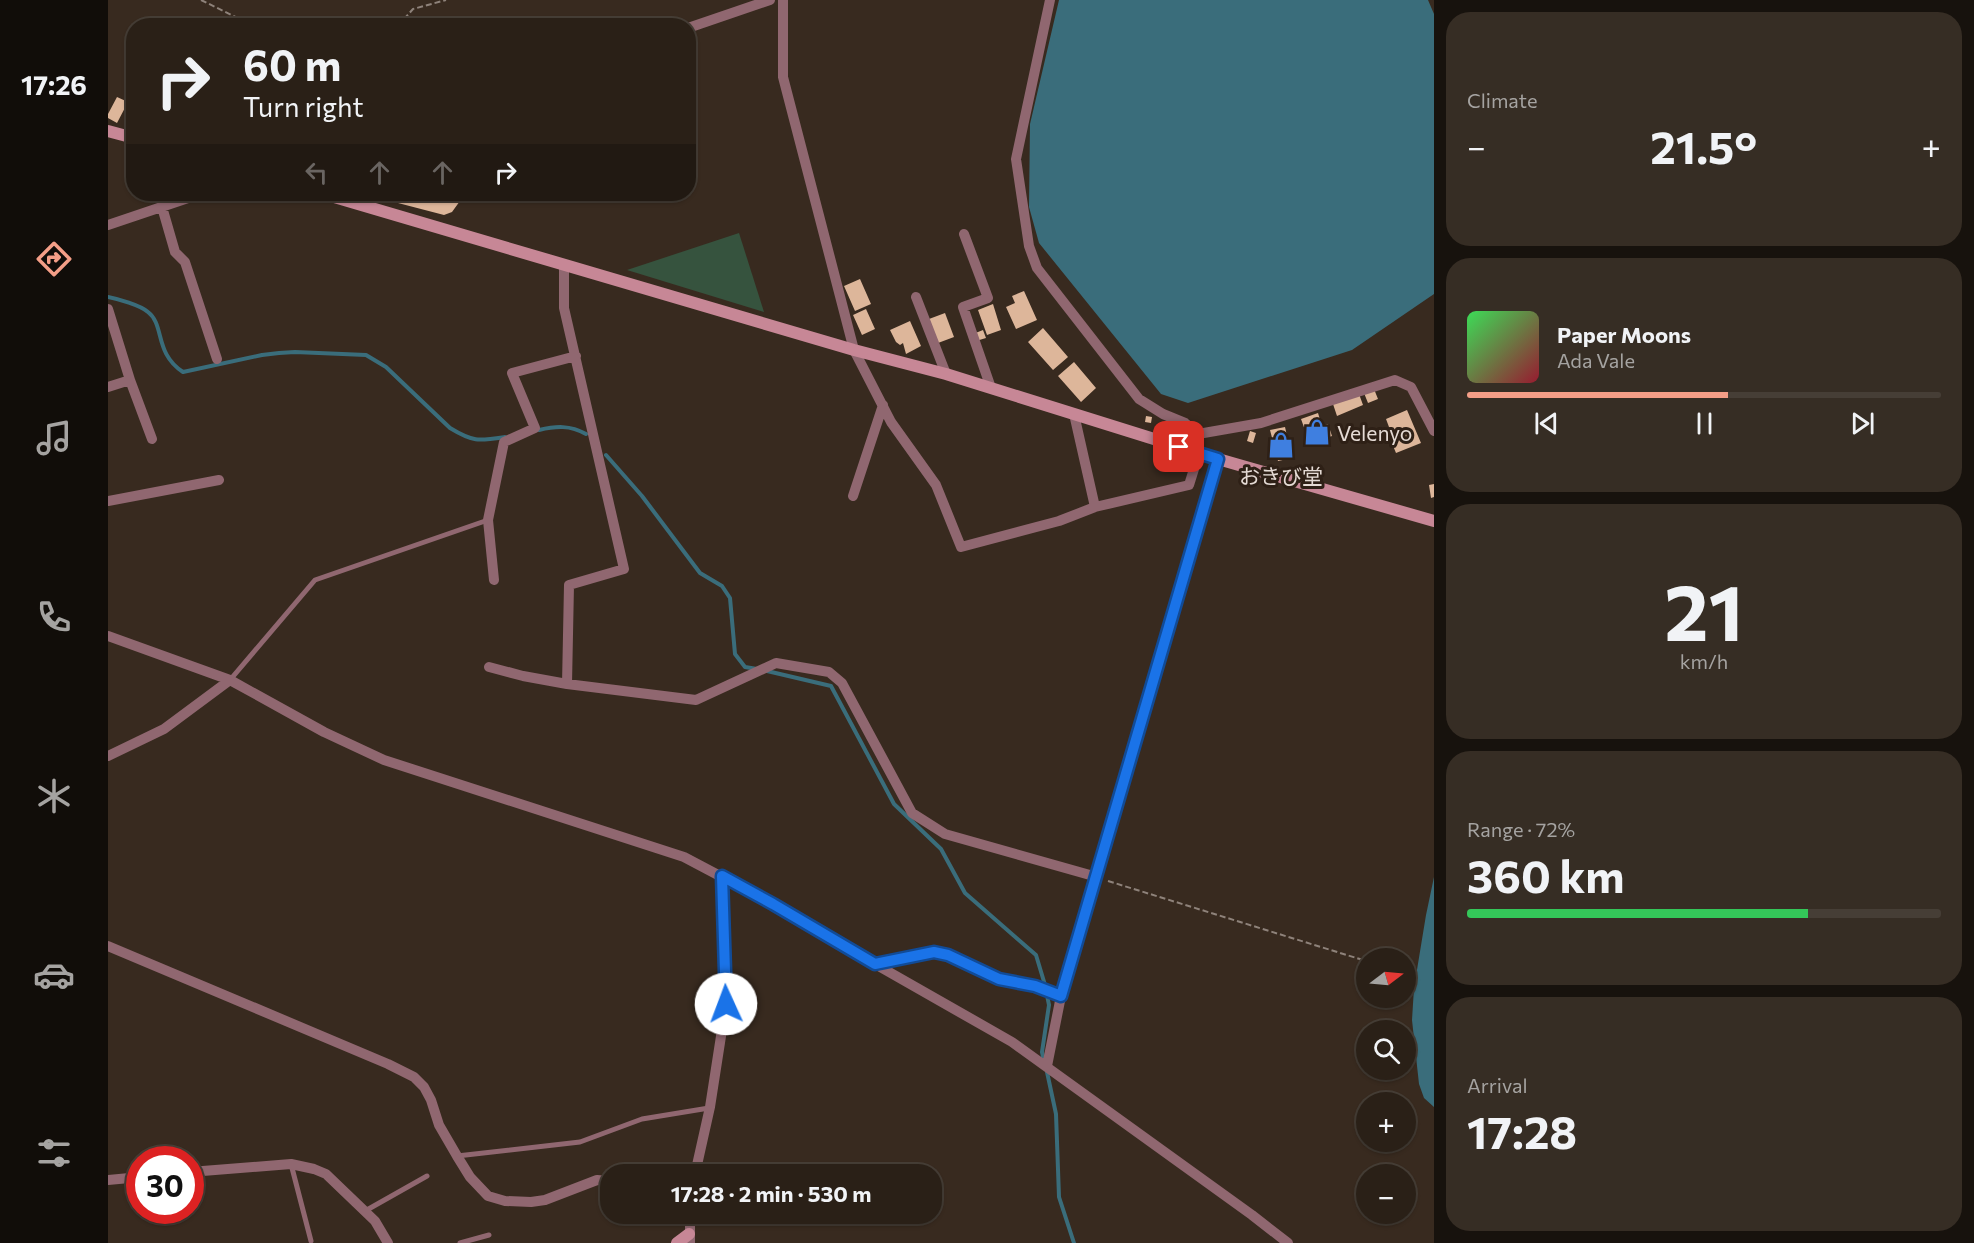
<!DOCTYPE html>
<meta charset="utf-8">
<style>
body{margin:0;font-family:Commissioner,"Noto Sans JP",sans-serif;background:#362d24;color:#f1f3f6;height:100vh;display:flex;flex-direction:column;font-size:22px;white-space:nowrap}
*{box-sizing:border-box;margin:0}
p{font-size:20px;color:#a5a3a1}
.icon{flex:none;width:33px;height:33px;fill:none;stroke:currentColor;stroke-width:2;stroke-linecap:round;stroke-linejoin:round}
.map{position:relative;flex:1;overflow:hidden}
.side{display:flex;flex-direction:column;gap:12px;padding:12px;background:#17120d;width:540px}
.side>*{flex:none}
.hud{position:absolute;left:18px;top:18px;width:570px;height:183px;border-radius:24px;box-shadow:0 2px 4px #0004,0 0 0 2px #463e36;background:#2a2017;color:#f1f3f6;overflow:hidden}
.needle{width:39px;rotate:74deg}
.buttons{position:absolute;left:1248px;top:948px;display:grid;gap:12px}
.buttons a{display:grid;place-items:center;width:60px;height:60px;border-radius:50%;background:#2a2017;box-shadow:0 2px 4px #0004,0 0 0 2px #463e36;font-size:30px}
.speed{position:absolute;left:18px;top:1146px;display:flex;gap:12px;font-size:30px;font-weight:700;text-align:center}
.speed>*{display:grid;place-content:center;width:78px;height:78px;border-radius:50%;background:#2a2017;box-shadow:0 2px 4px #0004,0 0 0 2px #463e36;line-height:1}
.speed .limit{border:9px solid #d22;background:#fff;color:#111}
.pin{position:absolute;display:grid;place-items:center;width:51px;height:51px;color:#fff;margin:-26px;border-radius:12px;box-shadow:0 3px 9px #0006}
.me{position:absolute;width:66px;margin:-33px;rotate:358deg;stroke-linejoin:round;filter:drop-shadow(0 0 4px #0008)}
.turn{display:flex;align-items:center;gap:21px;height:126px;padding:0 18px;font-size:27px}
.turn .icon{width:78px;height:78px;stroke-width:2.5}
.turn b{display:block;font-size:42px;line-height:51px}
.lanes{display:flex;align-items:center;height:57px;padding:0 18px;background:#0003;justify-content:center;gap:30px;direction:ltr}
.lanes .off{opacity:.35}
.big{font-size:45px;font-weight:700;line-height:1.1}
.side .widget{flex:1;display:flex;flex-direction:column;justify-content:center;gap:9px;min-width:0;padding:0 21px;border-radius:24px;background:#362d24}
.side .dial{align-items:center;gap:0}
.dial b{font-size:78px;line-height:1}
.song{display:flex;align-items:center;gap:18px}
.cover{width:72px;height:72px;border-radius:9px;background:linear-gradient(135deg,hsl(130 70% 55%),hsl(350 70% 35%))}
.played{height:6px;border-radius:3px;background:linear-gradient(90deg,#f49e87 55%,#463e36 55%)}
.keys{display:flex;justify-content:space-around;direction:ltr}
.heat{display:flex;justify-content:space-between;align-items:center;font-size:33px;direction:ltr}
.charge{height:9px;border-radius:4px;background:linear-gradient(90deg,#34c759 72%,#463e36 0)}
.trip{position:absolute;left:492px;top:1164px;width:342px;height:60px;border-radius:24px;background:#2a2017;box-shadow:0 2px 4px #0004,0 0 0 2px #463e36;font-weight:700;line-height:60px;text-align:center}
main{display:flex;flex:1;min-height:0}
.tab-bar{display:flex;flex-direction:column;width:108px;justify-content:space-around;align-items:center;background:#110d09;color:#a5a3a1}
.tab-bar .icon{width:42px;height:42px}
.tab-bar .active{color:#f49e87}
.tab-bar b{font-size:27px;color:#f1f3f6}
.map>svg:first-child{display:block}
.green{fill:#36533e}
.water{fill:#3a6d7b}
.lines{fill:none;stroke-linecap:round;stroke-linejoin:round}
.stream{stroke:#3a6d7b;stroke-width:4}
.building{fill:#ddb69a}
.path{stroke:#8e827a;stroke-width:2;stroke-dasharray:6 3;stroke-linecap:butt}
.lane{stroke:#906770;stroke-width:5}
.street{stroke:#906770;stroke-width:10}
.secondary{stroke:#c78796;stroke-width:12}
.route-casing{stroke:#114b97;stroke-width:15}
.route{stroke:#1a73e8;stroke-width:10}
.labels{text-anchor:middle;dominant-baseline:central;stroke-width:6;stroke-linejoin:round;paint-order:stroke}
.poi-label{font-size:21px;fill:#e5dbd5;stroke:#2e2016;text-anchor:start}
</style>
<main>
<nav class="tab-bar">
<b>17:26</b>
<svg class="icon active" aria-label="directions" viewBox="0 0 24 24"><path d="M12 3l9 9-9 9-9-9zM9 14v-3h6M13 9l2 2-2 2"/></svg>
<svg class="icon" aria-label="music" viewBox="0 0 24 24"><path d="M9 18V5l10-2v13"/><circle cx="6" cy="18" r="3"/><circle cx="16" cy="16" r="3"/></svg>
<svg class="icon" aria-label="phone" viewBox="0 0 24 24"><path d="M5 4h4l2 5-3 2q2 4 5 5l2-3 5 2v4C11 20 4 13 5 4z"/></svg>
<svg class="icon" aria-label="climate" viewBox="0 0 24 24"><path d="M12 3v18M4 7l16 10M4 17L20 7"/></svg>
<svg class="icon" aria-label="car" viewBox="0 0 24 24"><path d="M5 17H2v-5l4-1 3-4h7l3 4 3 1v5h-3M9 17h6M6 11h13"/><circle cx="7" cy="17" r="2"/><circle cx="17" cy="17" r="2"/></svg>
<svg class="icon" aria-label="filters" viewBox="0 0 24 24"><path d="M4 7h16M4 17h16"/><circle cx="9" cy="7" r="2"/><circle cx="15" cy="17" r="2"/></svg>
</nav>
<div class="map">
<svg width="1326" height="1243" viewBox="0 0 1326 1243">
<rect width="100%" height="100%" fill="#382a1f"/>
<path class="green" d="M631 233 656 312 519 270Z"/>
<path class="water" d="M951 0H1320L1326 14V294L1244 350 1080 403 1053 394 931 243 921 207 922 124Z
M1326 877V1107L1316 1098 1311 1084 1304 1020 1306 988 1318 915Z"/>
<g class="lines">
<path class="stream" d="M0 297C10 299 32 305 40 312 57 325 46 353 75 372L154 355 171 353 187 352 258 355 278 367 342 428C365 442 370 441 397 437
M431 430C448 426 462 425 478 434
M498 455 534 496 592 573 614 586 622 598 627 654 637 667 649 669
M659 671 723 686 786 804 833 849 857 893 928 955 937 985 941 1005 934 1052 936 1061
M939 1072 948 1114 951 1197 966 1243"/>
</g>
<path class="building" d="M9 97 20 102 9 123 0 118V114Z
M285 194H357L344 212 336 215 290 203Z
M752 279 763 304 747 311 736 286Z
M916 291 929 320 908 329 898 307 907 303 904 296Z
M885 304 893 330 879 335 870 310Z
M758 309 767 329 754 335 745 315Z
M837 313 846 337 830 343 821 319Z
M802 321 813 346 798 354 795 343 792 345 788 342 782 330Z
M935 328 960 357 945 370 920 342Z
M875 330 878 338 868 341 865 334Z
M966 362 988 388 973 402 950 376Z
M1266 389 1270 399 1260 403 1256 393Z
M1251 394 1255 405 1229 416 1225 404Z
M1299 410 1313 443 1288 453 1281 436 1284 435 1278 419Z
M1210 413 1214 426 1220 424 1224 436 1202 444 1193 419Z
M1038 416 1044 417 1043 423 1037 422Z
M1177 427 1184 458 1170 461 1162 430Z
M1142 431 1148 433 1145 443 1139 441Z
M1326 484V497L1323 498 1321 485Z"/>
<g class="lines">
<path class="path" d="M93 0 146 26
M290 26 305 9 338 0
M1000 881 1258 961"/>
<path class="lane" d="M122 680 207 580 380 520
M769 964 826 952 840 955 891 979 928 986 953 996
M349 1156 472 1142 534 1119 601 1108
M183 1164 203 1241
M257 1211 319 1176
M352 1243 381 1235"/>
<path class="street" d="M675 0V77L746 350 783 422 828 485 853 547 951 521 987 507 966 414
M942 0 908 159 921 246 929 268 1031 399 1055 414 1077 423 1090 434
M580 28 662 0
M54 207 67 252 77 262 109 359
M0 225 92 194
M856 234 880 298 855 307 883 388
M456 265V308L516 569 461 585 459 684
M808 297 838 374
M0 309 22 380 44 439
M0 387 22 380
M745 496 775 405
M0 501 111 480
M987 507 1081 485 1091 453 1090 434 1153 423 1287 380 1303 387 1326 431
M386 580 380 520 396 442 427 428 404 373 468 356
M0 636 122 680 216 732 276 760 576 857 665 904 767 964 904 1042 1144 1215 1180 1243
M381 667 415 676 459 684 588 700 668 663 721 672 734 683 804 813 837 834 989 877
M0 756 56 729 122 680
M0 946 280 1064 306 1077 316 1087 323 1100 331 1125 349 1156 362 1177 380 1196 397 1201 423 1202 437 1200 489 1180 502 1181
M939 1066 953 996 1110 459
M82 1172 183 1164 206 1169 218 1174 267 1221 280 1243
M587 1174 602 1107 618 1004 614 876
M0 1180 32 1177
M582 1243V1214"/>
<path class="secondary" d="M0 131 26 138
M216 194 746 350 838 374 1110 459 1326 521
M569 1243 581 1234"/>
</g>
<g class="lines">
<g class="route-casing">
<path id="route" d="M618 1004 614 876 665 904 767 964 826 952 840 955 891 979 927 986 953 996 1110 459 1071 447"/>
</g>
<use href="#route" class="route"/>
</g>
<defs>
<g id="shop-bare" transform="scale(2.07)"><path d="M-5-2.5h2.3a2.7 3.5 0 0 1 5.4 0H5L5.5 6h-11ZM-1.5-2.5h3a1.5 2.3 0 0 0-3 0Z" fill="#3f7fe0" stroke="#2e2016" stroke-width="2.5" paint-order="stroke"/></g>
</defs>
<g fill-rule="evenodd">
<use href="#shop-bare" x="1209" y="432"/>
<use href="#shop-bare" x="1173" y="445"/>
</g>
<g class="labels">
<g class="poi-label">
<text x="1229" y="432">Velenyo</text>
<text x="1173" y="475" text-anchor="middle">おきび堂</text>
</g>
</g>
</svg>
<div class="buttons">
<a><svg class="needle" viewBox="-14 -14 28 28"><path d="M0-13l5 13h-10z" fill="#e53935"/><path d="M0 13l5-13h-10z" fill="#a5a3a1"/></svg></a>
<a><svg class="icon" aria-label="search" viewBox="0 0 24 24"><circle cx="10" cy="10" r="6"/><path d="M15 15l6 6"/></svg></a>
<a>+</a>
<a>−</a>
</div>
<div class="speed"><div class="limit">30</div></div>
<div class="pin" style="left:1071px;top:447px;background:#d93025"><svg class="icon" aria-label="arrive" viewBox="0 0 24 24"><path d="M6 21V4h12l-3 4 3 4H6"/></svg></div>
<svg class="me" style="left:618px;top:1004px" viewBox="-20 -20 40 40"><circle r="19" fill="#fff"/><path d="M0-13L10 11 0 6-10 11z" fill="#1a73e8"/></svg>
<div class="trip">17:28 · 2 min · 530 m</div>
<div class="hud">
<div class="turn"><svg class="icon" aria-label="right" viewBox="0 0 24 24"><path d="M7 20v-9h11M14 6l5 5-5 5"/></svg><div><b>60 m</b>Turn right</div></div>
<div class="lanes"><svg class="icon off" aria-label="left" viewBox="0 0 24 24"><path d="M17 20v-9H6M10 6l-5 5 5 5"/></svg><svg class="icon off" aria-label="ahead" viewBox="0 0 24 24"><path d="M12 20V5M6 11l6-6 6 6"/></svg><svg class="icon off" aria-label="ahead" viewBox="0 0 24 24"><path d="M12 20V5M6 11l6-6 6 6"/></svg><svg class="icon" aria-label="right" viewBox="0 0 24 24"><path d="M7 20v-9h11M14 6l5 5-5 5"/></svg></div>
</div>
</div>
<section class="side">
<div class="widget"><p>Climate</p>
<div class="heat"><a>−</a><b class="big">21.5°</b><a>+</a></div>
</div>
<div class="widget">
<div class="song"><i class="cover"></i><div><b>Paper Moons</b><p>Ada Vale</p></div></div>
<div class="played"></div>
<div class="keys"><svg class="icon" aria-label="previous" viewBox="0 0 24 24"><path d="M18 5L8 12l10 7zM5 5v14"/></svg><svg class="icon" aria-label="pause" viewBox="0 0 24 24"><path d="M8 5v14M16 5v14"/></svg><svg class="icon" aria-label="next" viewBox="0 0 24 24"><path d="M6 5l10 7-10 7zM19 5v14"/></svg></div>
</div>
<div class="widget dial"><b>21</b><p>km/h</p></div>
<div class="widget"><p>Range · 72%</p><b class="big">360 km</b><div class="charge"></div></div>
<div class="widget"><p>Arrival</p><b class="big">17:28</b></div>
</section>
</main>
